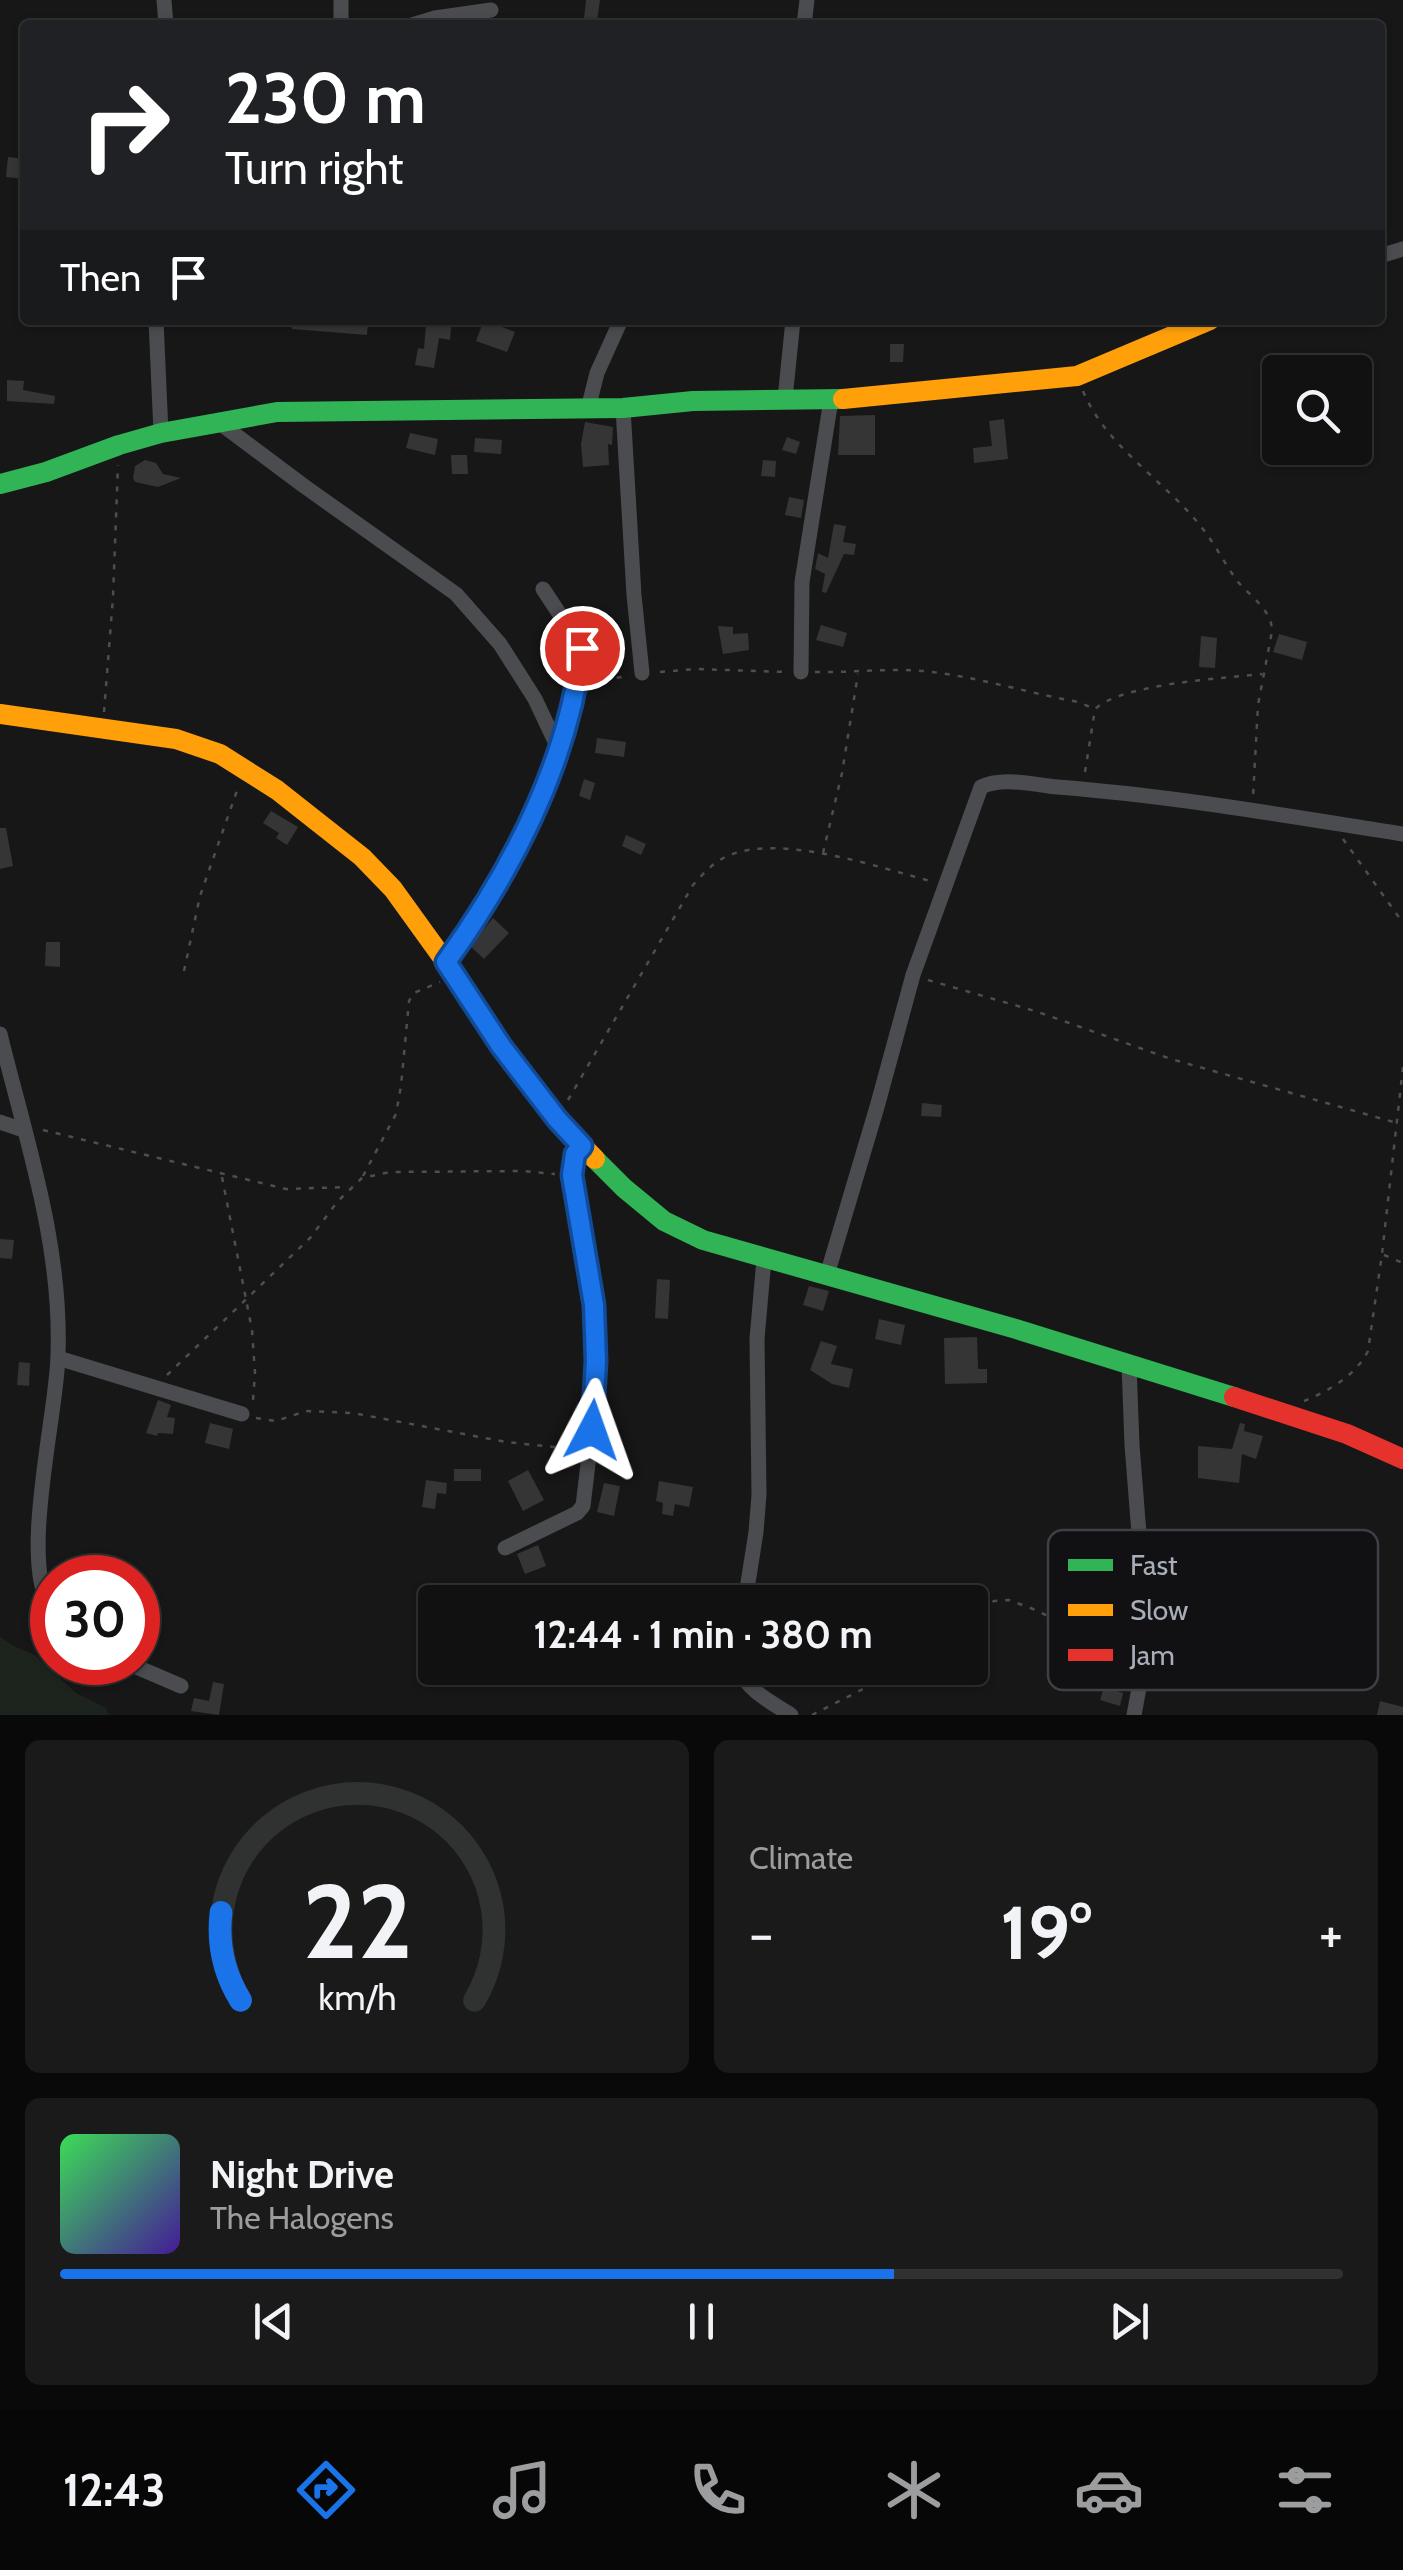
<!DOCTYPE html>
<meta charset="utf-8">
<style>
body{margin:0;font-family:Cabin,sans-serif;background:#1a1a1a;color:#f1f3f6;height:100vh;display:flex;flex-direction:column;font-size:38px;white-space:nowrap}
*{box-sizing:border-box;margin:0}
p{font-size:32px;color:#9c9d9f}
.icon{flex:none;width:55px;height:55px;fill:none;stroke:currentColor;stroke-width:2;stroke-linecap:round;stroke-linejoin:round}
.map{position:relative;height:1715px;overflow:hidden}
.drawer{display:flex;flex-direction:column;gap:25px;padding:25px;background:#090909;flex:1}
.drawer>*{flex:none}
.banner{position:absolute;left:20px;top:20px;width:1365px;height:305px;border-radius:10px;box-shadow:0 2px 8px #0004,0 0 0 2px #303131;background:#202124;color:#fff;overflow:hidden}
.controls{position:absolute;left:1262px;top:355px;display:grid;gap:20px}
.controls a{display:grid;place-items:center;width:110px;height:110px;border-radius:10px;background:#111;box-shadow:0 2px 8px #0004,0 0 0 2px #303131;font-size:50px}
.speed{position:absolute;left:30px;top:1555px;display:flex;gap:20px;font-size:50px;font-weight:700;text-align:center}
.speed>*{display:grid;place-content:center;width:130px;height:130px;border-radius:50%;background:#111;box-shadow:0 2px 8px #0004,0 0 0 2px #303131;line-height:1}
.speed .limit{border:15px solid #d22;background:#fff;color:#111}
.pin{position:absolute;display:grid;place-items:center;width:85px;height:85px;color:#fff;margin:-42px;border:5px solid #fff;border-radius:50%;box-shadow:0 2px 10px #0007}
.me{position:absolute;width:110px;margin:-55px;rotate:4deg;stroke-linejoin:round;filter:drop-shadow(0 0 8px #0008)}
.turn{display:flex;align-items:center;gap:35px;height:210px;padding:0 40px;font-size:45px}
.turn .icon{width:130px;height:130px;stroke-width:2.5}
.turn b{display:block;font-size:70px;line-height:85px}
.then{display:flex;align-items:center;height:95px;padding:0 40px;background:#0003;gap:20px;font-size:38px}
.big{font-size:75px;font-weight:800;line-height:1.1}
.drawer .tile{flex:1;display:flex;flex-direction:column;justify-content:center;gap:15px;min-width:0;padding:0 35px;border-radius:15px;background:#1a1a1a}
.drawer .dial{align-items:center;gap:0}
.dial svg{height:260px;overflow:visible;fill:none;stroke:#303131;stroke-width:7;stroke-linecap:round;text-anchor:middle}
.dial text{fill:#f1f3f6;stroke:none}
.song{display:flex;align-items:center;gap:30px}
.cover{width:120px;height:120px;border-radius:15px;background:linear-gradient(135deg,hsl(130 70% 55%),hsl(260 70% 35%))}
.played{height:10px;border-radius:5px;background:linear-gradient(90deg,#1a73e8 65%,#303131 65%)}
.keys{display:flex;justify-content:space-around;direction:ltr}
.heat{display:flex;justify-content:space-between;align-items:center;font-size:55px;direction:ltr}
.drawer .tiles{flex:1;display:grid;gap:25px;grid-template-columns:1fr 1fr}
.tile:last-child{grid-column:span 2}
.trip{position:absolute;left:418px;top:1585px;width:570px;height:100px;border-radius:10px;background:#111;box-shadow:0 2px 8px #0004,0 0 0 2px #303131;font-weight:800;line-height:100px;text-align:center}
.menu{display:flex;height:160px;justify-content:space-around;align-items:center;background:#070707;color:#9c9d9f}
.menu .icon{width:70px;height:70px}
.menu .current{color:#1a73e8}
.menu b{font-size:45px;color:#f1f3f6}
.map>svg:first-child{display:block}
.green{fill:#1d241e}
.building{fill:#353536}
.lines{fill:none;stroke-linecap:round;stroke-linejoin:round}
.path{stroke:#4d4e52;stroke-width:2.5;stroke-dasharray:5 8;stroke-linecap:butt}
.street{stroke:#4b4c50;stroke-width:15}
.fast{stroke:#30b455;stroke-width:20}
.slow{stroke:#ff9f0a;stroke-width:20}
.jam{stroke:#e5322d;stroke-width:20}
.route-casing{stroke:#114b97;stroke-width:25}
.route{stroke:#1a73e8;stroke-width:18}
.key{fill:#111113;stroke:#3e4045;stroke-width:2.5}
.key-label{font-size:28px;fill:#a8adb8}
</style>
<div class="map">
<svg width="1403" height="1715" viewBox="0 0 1403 1715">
<rect width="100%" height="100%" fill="#171717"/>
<path class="green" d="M0 1637 14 1646 35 1655 76 1693 106 1708 109 1715H0Z"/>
<path class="building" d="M586 0H600L597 21 584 19Z
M8 157 25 159V179L6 177Z
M290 320 368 322 367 335 292 329Z
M484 320 515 332 507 352 476 341Z
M426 324 451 327 450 340 439 338 434 368 415 365 418 348 424 349Z
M890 344H904L903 362H890Z
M7 380 24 381 23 390 55 396 54 404 7 401Z
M875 415V455H838L840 416Z
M1004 419 1008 459 974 463 973 448 992 446 989 421Z
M585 422 613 427 612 445 608 444 609 465 583 467 581 444Z
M410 433 438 439 435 455 406 448Z
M787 437 800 442 796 454 782 450Z
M475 438 502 440 501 454 474 452Z
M451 455H467L468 474H452Z
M145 460 156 463 163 474 181 478 158 487 135 482 133 478 135 466Z
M763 460 776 461 775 477 761 476Z
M789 497 804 500 801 518 785 515Z
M834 524 846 526 843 542 856 544 854 555 844 554 826 593 822 592 825 574 815 569 818 553 828 558Z
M592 617 608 620 606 632 589 628Z
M821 625 847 633 843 647 816 640Z
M718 626 733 627V634L748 633 749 650 723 654Z
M1279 634 1307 642 1302 660 1273 652Z
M1201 636 1217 638 1215 668 1199 667Z
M597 738 626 742 624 757 595 753Z
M584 779 595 783 590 800 579 796Z
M271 811 298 827 287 845 276 838 279 833 263 823Z
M0 828H6L13 866 0 869Z
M626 835 646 844 641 855 622 846Z
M493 918 509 933 484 959 470 946Z
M46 942H60V967L45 966Z
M922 1103 942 1105 941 1117 921 1116Z
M0 1239 14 1240 12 1259 0 1258Z
M657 1279 670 1280 668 1319 655 1318Z
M809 1286 829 1291 823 1311 803 1305Z
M879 1319 905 1325 901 1345 875 1339Z
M977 1337 978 1369H987V1383L945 1384 944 1338Z
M821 1341 837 1346 831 1364 853 1369 849 1388 832 1384 810 1370Z
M19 1362 30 1363 29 1386 17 1385Z
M158 1400 171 1405 167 1417 175 1418 173 1434 158 1433 157 1436 146 1433Z
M210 1423 233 1429 229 1449 205 1443Z
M1240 1423 1245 1424 1244 1431 1263 1436 1256 1459 1242 1454 1239 1483 1198 1478V1446L1232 1449Z
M454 1469H481V1481H454Z
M528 1470 544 1500 523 1511 508 1481Z
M426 1480 447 1483 446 1494 437 1493 435 1509 422 1507Z
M659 1481 693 1487 689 1507 675 1504 673 1516 662 1514 663 1503 656 1501Z
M604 1483 620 1486 614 1516 597 1512Z
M538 1545 546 1566 525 1574 517 1554Z
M213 1682 224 1684 219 1715 191 1711 194 1698 209 1701Z
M1104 1687 1123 1693 1120 1706 1100 1700Z
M1380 1701 1403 1707V1715H1377Z"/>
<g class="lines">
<path class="path" d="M1083 391C1106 446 1162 479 1199 524 1214 542 1224 563 1238 582 1251 597 1272 610 1272 631L1258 705 1253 797
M660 672 696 669 787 672
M815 672C854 673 893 667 932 672 981 678 1029 693 1078 702L1095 709
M591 682 627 676
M104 712 113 597 118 465
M1085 772 1095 709C1121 684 1224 678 1262 674
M1343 839 1403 923
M823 853 842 773 858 674
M184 971 200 896 239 785
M928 980 1035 1011 1171 1059 1397 1123
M568 1100 693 885C704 873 714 861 730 855 781 834 878 867 930 881
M43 1130 286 1189 348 1187
M363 1176 396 1114 401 1086 409 1001 414 993 440 982
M222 1177 252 1330 255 1373 253 1400
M1384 1255 1403 1263
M167 1375 310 1238 338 1201 362 1178 390 1172 523 1171 555 1174
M1304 1401C1329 1391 1356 1375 1368 1351L1382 1254 1403 1067
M256 1418 276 1421 306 1411 353 1413 506 1442 573 1449
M970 1615 994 1601 1009 1600 1033 1609 1128 1653
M812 1715 863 1689 889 1668"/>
<path class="street" d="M164 0 166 25
M341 25V0
M412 25 435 18 491 10
M804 25 807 0
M1380 256 1403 249
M156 320 161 433
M785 399 793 320
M623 408 634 595 642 673
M588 409 597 373 621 320
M217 421 304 486 456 594 500 644 535 699 559 750
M801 672 802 582 831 400
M445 962C513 869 567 763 582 648L543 589
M0 1034C26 1140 62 1244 58 1355 57 1415 18 1564 52 1610
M0 1122 23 1130
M827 1275 877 1107 913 975 981 787C1002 776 1035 785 1057 787 1174 796 1288 816 1403 834
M58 1358 242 1414
M1129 1364 1132 1445 1146 1622 1144 1661 1134 1715
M505 1548 577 1513 583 1506C592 1429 604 1351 590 1274 584 1241 560 1173 582 1146
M745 1602 756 1532 759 1495 757 1339 764 1259
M125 1662 181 1686
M739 1668C747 1691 771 1702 791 1715"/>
<path class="fast" d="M0 484 46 472 119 445 161 433 277 412 623 408 693 401 843 399
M595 1159 624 1188 664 1221 703 1240 1016 1329 1234 1397"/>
<path class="slow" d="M843 399 1077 376 1210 320
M0 714 176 739 220 754 277 790 362 857 393 889 455 975 501 1046 557 1119 595 1159"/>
<path class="jam" d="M1234 1397 1347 1434 1403 1459"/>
</g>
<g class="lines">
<g class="route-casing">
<path id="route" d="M582 648C568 763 513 869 446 962L501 1046 557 1119 582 1146 575 1154 572 1175 594 1305 596 1361 592 1430"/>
</g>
<use href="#route" class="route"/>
</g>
<rect x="1048" y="1530" width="330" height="160" rx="15" class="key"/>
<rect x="1068" y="1559" width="45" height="12" fill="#30b455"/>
<rect x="1068" y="1604" width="45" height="12" fill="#ff9f0a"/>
<rect x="1068" y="1649" width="45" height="12" fill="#e5322d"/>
<g class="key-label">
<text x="1130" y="1575">Fast</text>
<text x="1130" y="1620">Slow</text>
<text x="1130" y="1665">Jam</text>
</g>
</svg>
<div class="controls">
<a><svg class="icon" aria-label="search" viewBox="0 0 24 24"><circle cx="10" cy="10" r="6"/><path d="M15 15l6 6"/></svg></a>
</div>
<div class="speed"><div class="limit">30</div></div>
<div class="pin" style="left:582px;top:648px;background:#d93025"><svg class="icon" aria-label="arrive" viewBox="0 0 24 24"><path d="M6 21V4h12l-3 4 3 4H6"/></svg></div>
<svg class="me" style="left:592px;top:1430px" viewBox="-20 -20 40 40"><path d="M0-17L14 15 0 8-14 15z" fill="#1a73e8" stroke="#fff" stroke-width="4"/></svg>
<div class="trip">12:44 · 1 min · 380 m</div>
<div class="banner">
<div class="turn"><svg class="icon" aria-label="right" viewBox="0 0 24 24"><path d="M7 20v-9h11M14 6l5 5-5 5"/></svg><div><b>230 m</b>Turn right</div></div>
<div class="then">Then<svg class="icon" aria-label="arrive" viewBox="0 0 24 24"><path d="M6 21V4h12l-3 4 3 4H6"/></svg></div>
</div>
</div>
<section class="drawer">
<div class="tiles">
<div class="tile dial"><svg viewBox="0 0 100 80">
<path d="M14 69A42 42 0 1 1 86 69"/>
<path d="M14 69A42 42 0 0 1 8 42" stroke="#1a73e8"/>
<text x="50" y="56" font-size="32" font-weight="700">22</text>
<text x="50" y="72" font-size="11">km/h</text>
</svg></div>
<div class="tile"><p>Climate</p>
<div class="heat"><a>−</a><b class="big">19°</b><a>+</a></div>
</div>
<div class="tile">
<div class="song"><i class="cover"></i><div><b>Night Drive</b><p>The Halogens</p></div></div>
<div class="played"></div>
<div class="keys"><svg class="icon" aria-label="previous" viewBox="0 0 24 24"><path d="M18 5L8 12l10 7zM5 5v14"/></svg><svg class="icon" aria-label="pause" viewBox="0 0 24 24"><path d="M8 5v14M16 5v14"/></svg><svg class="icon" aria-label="next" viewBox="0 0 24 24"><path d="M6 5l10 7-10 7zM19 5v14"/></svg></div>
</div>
</div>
</section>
<nav class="menu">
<b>12:43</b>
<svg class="icon current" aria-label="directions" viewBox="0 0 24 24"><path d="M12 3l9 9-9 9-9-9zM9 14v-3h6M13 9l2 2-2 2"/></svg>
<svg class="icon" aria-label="music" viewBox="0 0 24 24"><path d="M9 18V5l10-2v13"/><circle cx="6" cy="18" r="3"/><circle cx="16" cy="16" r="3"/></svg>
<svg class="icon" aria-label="phone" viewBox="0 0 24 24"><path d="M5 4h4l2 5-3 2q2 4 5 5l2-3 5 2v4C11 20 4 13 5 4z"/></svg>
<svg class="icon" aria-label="climate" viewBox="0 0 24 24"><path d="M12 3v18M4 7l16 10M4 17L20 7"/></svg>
<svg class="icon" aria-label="car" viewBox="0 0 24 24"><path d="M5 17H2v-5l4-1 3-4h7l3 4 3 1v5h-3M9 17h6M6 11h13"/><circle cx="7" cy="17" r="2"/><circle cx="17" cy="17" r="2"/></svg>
<svg class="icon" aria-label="filters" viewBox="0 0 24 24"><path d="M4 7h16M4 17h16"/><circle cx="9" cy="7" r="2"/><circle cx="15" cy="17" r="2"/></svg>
</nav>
